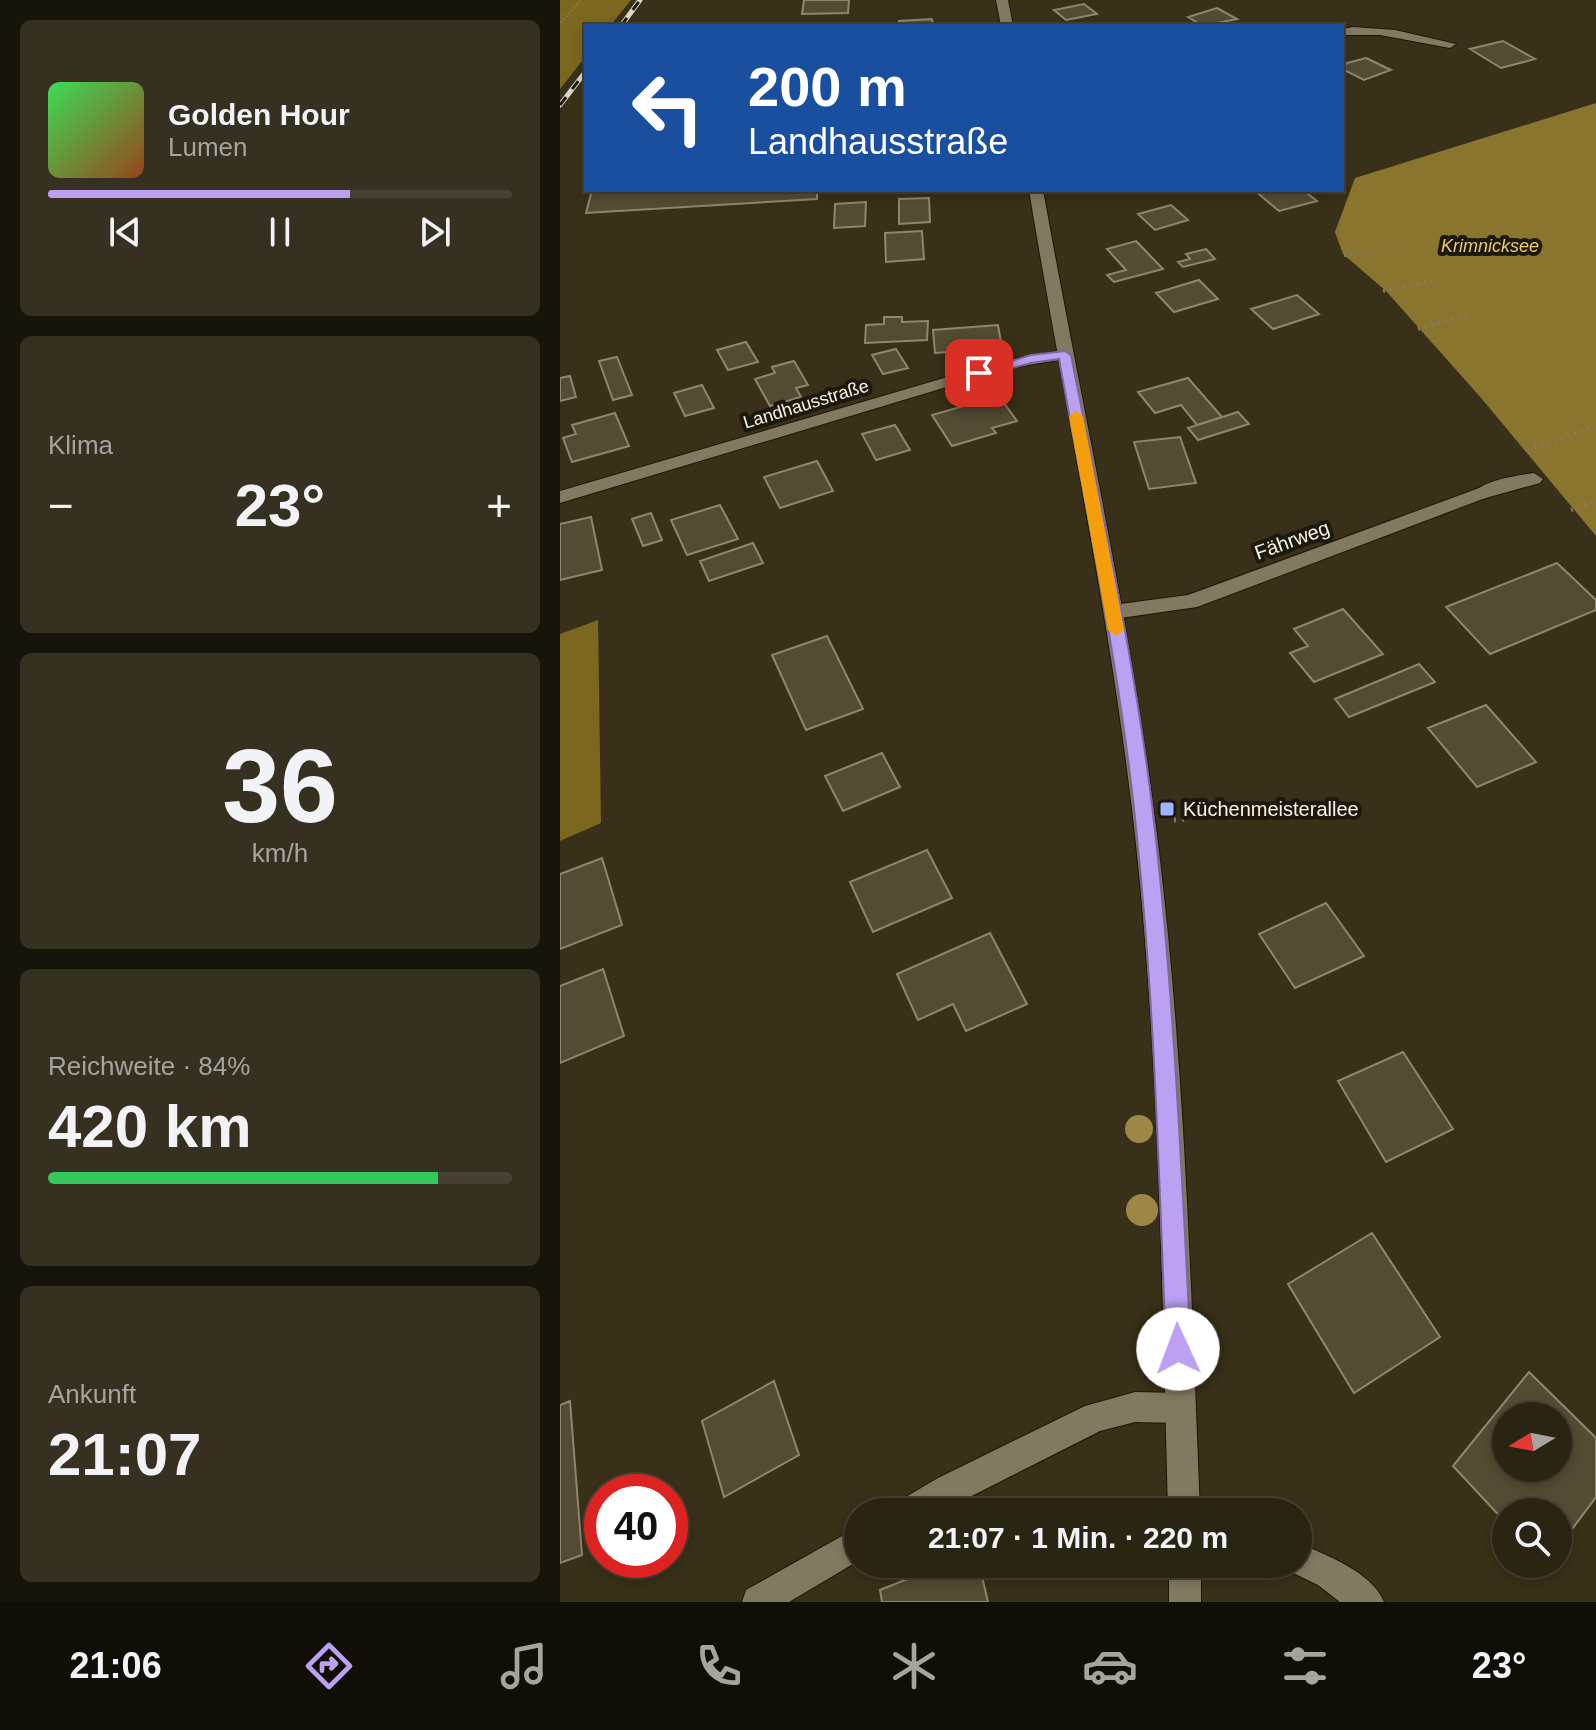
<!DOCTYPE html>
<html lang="de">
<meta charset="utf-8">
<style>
body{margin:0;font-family:Helvetica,sans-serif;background:#363020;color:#f1f3f6;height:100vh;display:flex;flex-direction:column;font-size:30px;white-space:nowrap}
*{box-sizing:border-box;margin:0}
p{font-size:26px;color:#a5a49f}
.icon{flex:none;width:44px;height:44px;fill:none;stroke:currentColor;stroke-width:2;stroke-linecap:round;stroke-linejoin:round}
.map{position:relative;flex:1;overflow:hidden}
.panel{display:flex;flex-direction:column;gap:20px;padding:20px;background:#17140a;width:560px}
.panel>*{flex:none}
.guide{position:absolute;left:24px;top:24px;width:760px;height:168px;border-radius:0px;box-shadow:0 4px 12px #0003,0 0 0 2px #464132;background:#1a4fa0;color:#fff;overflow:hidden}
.needle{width:52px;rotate:260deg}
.buttons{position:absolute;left:932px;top:1402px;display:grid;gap:16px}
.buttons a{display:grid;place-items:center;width:80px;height:80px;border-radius:50%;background:#2a2412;box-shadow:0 4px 12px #0003,0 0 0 2px #464132;font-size:40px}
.speed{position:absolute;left:24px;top:1474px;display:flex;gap:16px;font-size:40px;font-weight:700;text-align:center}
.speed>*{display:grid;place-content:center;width:104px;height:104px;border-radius:50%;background:#2a2412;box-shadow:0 4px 12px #0003,0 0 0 2px #464132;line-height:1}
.speed .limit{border:12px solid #d22;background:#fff;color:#111}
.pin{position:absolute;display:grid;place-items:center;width:68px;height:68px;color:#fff;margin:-34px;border-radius:16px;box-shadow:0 4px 12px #0006}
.me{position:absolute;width:88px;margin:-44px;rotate:358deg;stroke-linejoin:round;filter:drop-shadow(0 0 6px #0008)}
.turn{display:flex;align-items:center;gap:28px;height:168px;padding:0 32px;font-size:36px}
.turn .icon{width:104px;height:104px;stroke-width:2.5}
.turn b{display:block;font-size:56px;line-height:68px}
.big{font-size:60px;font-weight:800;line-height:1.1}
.panel .card{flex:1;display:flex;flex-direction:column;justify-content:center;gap:12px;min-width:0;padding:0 28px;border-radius:12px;background:#363020}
.panel .dial{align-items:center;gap:0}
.dial b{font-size:104px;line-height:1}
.song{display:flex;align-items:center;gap:24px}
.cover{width:96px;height:96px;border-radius:12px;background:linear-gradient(135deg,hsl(130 70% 55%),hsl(20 70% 35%))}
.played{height:8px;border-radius:4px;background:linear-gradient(90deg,#bca0f2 65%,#464132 65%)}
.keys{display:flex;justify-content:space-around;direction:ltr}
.heat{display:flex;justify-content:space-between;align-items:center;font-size:44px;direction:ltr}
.charge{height:12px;border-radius:6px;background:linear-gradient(90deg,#34c759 84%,#464132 0)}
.trip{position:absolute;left:284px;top:1498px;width:468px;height:80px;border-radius:40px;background:#2a2412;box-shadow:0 4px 12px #0003,0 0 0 2px #464132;font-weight:800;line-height:80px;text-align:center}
.tab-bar{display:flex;height:128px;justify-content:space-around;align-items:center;background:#110e07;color:#a5a49f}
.tab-bar .icon{width:56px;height:56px}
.tab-bar .active{color:#bca0f2}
.tab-bar b{font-size:36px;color:#f1f3f6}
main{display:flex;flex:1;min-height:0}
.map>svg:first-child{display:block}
.forest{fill:#7b671e}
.water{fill:#8a752e}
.building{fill:#534b33;stroke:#8f866c;stroke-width:2;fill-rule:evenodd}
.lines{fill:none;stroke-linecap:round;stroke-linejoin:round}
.service-casing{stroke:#1f1802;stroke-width:2}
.minor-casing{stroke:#1f1802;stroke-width:2}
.tertiary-casing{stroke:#1f1802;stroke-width:2}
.path-far2{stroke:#827b67;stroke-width:3;stroke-dasharray:1 3;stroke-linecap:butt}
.path-far1{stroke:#827b67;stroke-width:4;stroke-dasharray:2 5;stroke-linecap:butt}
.path{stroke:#827b67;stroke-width:5;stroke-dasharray:2 6;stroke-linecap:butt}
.service{fill:#827a60;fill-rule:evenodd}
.minor{fill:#827a60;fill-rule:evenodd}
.tertiary{fill:#827a60;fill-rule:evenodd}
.rail-casing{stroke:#dad5c5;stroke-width:5}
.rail{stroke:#1c180e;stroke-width:3;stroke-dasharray:10;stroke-linecap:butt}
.tree{fill:#9c8746}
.route{fill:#bca0f2;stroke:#7a689d;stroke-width:2}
.slow{fill:#f59e0b}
.poi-dot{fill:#a0b3fd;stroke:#1c180e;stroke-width:3}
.labels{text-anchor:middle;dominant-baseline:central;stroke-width:8;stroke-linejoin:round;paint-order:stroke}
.far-water-label{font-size:18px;font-style:italic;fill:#ebcd6a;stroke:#1c180e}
.far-street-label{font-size:18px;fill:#f8f4e5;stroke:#1c180e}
.street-label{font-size:20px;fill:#f8f4e5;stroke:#1c180e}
.poi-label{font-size:20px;fill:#f8f4e5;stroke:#1c180e;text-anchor:start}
</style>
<main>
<section class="panel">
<div class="card">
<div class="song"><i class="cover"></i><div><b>Golden Hour</b><p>Lumen</p></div></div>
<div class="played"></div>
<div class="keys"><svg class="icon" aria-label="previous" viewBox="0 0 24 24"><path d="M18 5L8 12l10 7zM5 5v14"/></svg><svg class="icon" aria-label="pause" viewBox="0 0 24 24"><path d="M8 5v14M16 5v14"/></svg><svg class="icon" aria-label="next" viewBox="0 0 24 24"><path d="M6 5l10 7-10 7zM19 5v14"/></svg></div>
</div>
<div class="card"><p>Klima</p>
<div class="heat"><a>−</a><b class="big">23°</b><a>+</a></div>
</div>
<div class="card dial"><b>36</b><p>km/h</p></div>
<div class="card"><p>Reichweite · 84%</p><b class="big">420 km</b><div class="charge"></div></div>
<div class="card"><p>Ankunft</p><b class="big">21:07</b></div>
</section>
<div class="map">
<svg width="1036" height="1602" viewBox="0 0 1036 1602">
<rect width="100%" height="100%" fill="#383018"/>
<path class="forest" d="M0 0H71L50 26H26V56L0 89Z
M38 620 41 823 0 841V634Z"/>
<path class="water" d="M1036 103V536L922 399 826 291 783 254 775 232 795 178Z"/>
<path class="building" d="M244 0H289L288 13 242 14Z
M524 4 537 14 506 20 494 10Z
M657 8 677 19 643 26 628 17Z
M372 19 373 26H339V21Z
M943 41 975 59 941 68 910 49Z
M806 58 831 70 804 80 782 69 787 63Z
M32 190H257V199L26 213Z
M694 190H743L757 201 719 211Z
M369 198 370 222 339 224V199Z
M306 202 305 226 274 228 275 204Z
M611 205 628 220 595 230 578 214Z
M362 231 364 259 326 262 325 233Z
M576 241 603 269 554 282 547 275 566 270 547 249Z
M646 249 655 259 623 267 618 262 630 259 626 254Z
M639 280 658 299 614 312 596 293Z
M737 295 759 314 713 329 691 309Z
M324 317H342V322L368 321 367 340 305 343 306 325 324 324Z
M438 325 442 348 375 353 373 330Z
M186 342 198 362 168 370 157 350Z
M336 349 348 368 323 374 312 355Z
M57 357 72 395 53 400 39 361Z
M234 361 248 385 236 388 241 397 210 406 195 379 215 373 212 367Z
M10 376 16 397 0 401V378Z
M628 378 662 417 637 425 621 405 595 413 578 392Z
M142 385 154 408 125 416 114 393Z
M439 396 457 421 432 428 436 433 392 446 372 415Z
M678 412 689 424 638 440 628 428Z
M55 413 69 446 12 462 3 438 16 434 12 425Z
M335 425 350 450 316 460 302 434Z
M620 437 636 483 589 489 574 442Z
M257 461 273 491 220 508 204 477Z
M160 505 178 539 127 555 111 520Z
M91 513 102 540 83 546 72 519Z
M31 517 42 570 0 580V524Z
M193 543 203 563 149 581 140 561Z
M997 563 1036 600V610L930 654 886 607Z
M783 609 823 654 754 682 730 653 748 646 734 629Z
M267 636 303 709 246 730 212 655Z
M859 664 875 682 789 717 775 699Z
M926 705 976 762 917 787 868 728Z
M322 753 340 787 283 811 265 776Z
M367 850 392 898 313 932 290 882Z
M42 858 62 925 0 949V874Z
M766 903 804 956 735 988 699 934Z
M430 933 467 1004 406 1031 393 1004 358 1020 337 974Z
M43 969 64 1036 0 1063V986Z
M843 1052 893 1129 826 1162 778 1081Z
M812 1233 880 1337 794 1393 728 1284Z
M969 1372 1036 1438V1497L998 1548V1512H946V1523L893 1466ZM946 1416H998V1468H946Z
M214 1381 239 1455 164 1497 142 1421Z
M10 1401 22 1555 0 1563V1405Z
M385 1564H419L428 1602H322L320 1590Z"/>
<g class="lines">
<g class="service-casing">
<path id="service" d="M793 27 835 30 896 44 890 48 820 35H782V29Z
M974 473 983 479 980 483 922 499 913 493C927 479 955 476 974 473Z"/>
</g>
<g class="minor-casing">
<path id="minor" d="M505 350 513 355 511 358 450 368 0 503V491L442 361Z
M922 487 931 493 928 497 637 607 553 619 543 612 553 605 628 595Z
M575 1392 620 1393 631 1397 635 1408 631 1419 620 1423 575 1422 540 1431 380 1512H334L339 1501 378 1478 525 1406Z
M298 1527V1561L229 1602H182L186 1590Z
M738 1543C766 1555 812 1572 824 1602H780L758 1585 727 1570 724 1564H738Z"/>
</g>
<g class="tertiary-casing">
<path id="tertiary" d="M436 0H448L453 26H441Z
M469 190H483C522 408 571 624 598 843 625 1065 631 1289 640 1512H608C602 1289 600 1066 576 844 552 624 505 408 469 190Z
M609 1564H641V1602H609Z"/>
</g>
<path class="path-far2" d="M0 22 22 0
M784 255 833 247"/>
<path class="path-far1" d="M784 255 793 254
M823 291 878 280
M858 329 909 314
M968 450 1035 426
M1011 510 1036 501"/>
<path class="path" d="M614 820 625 819"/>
<use href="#service" class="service"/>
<use href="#minor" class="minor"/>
<use href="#tertiary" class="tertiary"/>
<g class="rail-casing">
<path id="rail" d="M61 26 80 0
M0 105 26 71"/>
</g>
<use href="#rail" class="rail"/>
</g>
<g class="tree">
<circle cx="579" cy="1129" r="14"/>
<circle cx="582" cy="1210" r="16"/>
</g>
<path class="route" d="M505 351 511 355C543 518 580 683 597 849 615 1015 622 1182 631 1349L627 1357 618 1361 610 1357 606 1349C599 1182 595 1015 578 848 563 684 528 521 499 359L471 363 419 377 412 373 471 355Z"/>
<path class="slow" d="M516 411 523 416 564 630 556 636 548 630 509 416Z"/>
<rect class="poi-dot" x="599" y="801" width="16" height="16" rx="4"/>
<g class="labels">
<g class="far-water-label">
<text x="930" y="246">Krimnicksee</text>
</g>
<g class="far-street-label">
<text transform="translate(246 404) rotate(-17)">Landhausstraße</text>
</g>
<g class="street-label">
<text transform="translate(732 540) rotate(-20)">Fährweg</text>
</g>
<g class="poi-label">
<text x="623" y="809">Küchenmeisterallee</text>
</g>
</g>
</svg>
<div class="buttons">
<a><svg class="needle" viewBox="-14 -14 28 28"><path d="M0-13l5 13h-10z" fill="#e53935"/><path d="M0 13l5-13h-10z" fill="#a5a49f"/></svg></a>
<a><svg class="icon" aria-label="search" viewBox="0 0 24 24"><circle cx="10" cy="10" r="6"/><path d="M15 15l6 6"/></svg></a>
</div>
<div class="speed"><div class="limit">40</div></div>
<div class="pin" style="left:419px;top:373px;background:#d93025"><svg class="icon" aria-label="arrive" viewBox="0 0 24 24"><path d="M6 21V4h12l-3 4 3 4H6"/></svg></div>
<svg class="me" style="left:618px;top:1349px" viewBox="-20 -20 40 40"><circle r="19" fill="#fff"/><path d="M0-13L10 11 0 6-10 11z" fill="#bca0f2"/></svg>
<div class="trip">21:07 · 1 Min. · 220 m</div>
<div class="guide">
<div class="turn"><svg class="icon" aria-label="left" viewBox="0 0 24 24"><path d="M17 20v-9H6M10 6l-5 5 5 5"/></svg><div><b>200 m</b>Landhausstraße</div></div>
</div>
</div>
</main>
<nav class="tab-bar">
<b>21:06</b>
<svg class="icon active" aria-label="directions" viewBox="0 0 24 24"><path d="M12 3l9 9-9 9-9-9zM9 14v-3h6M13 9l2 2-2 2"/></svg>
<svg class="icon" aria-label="music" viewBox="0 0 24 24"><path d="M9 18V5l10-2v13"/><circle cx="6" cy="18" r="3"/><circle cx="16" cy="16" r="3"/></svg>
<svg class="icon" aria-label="phone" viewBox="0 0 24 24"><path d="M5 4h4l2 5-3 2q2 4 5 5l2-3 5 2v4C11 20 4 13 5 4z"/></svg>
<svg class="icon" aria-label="climate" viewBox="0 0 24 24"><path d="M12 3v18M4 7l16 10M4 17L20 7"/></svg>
<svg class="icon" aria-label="car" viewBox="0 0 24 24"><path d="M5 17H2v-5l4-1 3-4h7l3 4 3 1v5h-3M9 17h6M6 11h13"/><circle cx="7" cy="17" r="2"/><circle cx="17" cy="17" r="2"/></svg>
<svg class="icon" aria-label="filters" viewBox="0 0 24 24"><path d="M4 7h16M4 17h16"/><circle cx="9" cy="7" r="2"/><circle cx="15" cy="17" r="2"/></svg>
<b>23°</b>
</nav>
